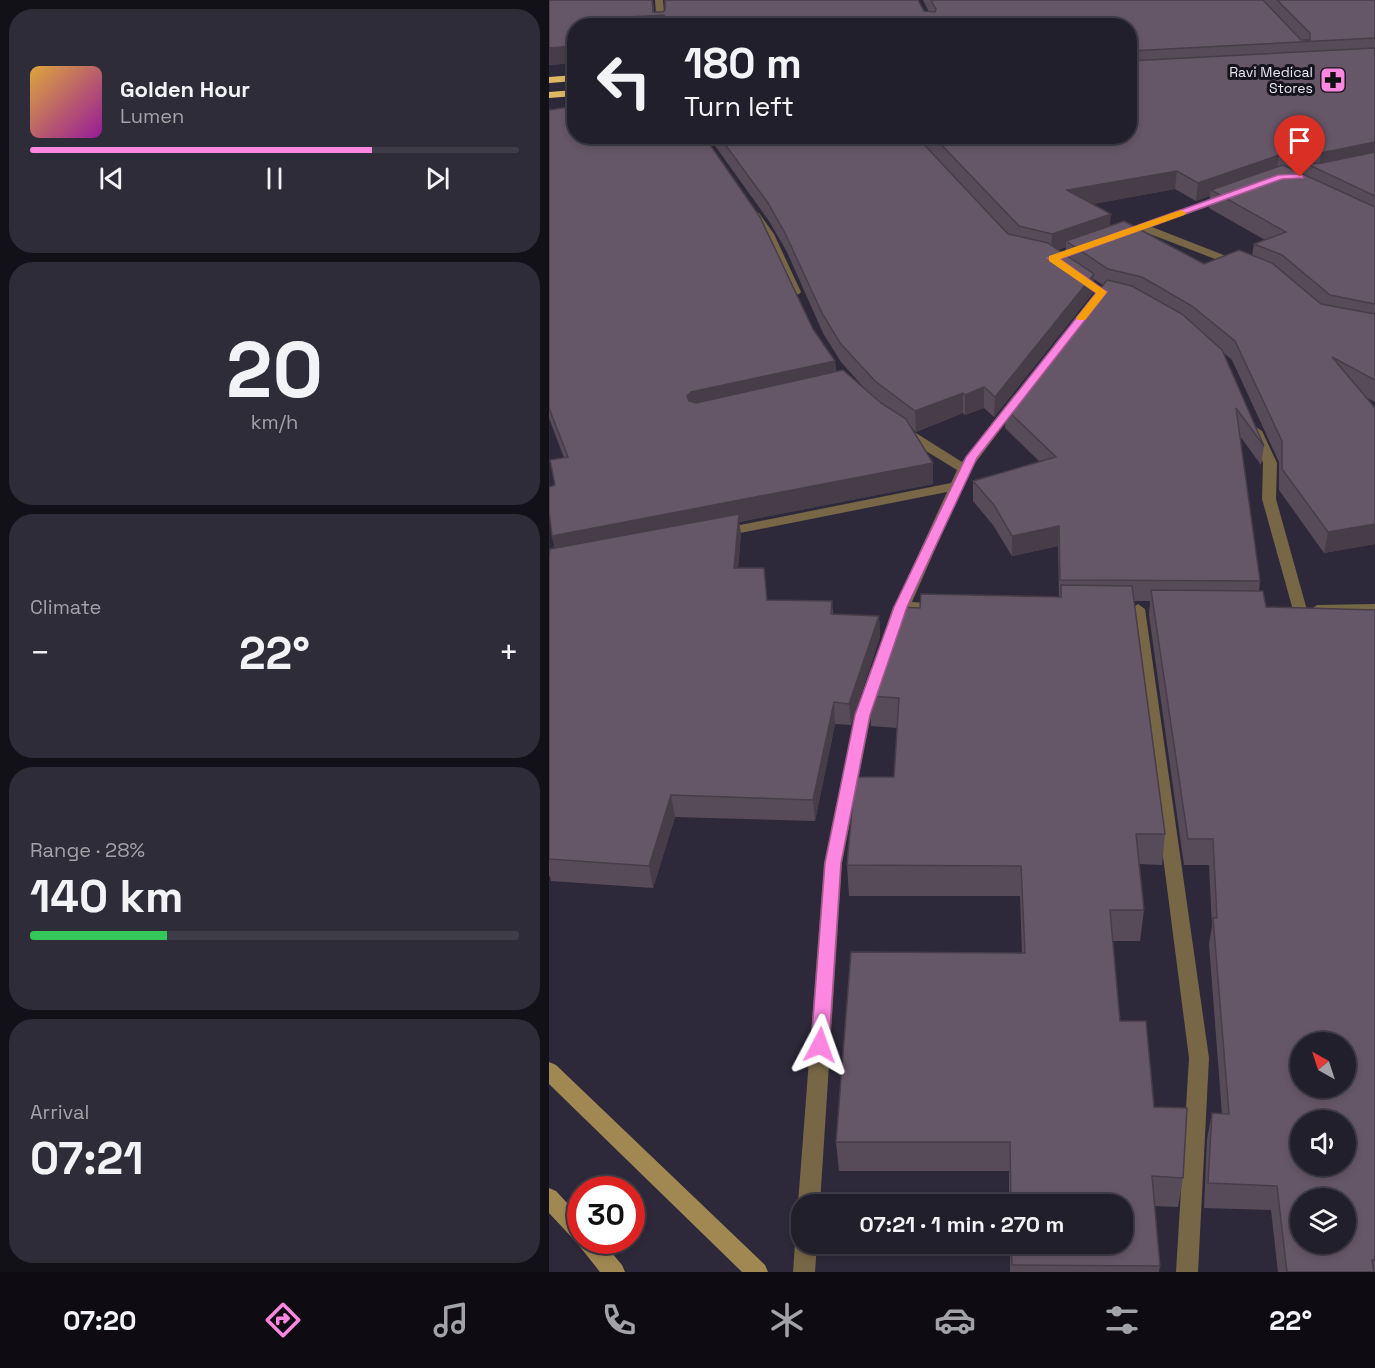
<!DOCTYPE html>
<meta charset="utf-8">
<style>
body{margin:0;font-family:"Space Grotesk",sans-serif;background:#2e2c38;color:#f1f3f6;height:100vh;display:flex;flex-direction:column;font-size:22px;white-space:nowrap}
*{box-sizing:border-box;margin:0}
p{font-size:20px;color:#a2a2a9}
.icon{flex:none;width:33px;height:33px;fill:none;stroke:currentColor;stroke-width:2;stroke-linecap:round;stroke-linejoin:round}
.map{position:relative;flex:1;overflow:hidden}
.panel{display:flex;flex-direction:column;gap:9px;padding:9px;background:#131118;width:549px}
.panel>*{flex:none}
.banner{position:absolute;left:18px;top:18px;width:570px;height:126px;border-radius:24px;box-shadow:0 3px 9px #0003,0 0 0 2px #3f3d48;background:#221f2c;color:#f1f3f6;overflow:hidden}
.needle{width:39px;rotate:321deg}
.tools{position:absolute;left:741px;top:1032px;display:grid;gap:12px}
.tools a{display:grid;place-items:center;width:66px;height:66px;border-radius:50%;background:#221f2c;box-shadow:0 3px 9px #0003,0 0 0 2px #3f3d48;font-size:30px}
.speed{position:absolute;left:18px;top:1176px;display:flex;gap:12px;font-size:30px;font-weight:700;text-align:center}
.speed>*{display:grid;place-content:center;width:78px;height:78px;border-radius:50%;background:#221f2c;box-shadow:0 3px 9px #0003,0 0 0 2px #3f3d48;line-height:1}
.speed .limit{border:9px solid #d22;background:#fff;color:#111}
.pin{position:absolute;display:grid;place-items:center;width:51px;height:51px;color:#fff;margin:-62px -26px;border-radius:50% 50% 50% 0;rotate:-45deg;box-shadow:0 0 6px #0007}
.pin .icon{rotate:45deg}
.me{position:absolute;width:66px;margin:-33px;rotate:4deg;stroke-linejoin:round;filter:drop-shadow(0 0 4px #0008)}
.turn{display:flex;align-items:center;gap:21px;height:126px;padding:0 18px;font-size:27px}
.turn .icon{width:78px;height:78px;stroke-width:2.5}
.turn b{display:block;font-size:42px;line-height:51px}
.big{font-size:45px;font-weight:700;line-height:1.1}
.panel .widget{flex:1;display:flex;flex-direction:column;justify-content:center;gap:9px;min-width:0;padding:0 21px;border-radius:24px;background:#2e2c38}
.panel .dial{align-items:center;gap:0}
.dial b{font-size:78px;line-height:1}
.song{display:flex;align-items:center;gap:18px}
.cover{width:72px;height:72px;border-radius:9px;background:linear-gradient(135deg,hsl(40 70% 55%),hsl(300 70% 35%))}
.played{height:6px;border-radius:3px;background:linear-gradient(90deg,#fd86e1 70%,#3f3d48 70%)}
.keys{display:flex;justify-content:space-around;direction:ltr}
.heat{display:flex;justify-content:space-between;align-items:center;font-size:33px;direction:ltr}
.charge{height:9px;border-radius:4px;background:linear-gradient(90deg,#34c759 28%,#3f3d48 0)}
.trip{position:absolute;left:242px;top:1194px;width:342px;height:60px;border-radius:24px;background:#221f2c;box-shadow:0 3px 9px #0003,0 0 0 2px #3f3d48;font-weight:700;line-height:60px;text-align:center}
.dock{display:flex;height:96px;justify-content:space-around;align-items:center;background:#0e0c12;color:#a2a2a9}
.dock .icon{width:42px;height:42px}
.dock .current{color:#fd86e1}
.dock b{font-size:27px;color:#f1f3f6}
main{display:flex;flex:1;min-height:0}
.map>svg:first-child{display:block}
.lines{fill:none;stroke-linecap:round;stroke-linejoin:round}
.street{fill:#776746;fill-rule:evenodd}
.secondary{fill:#a18852;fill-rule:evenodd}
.highway{fill:#e0b861;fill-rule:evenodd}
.wall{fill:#584b59;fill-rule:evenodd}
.shaded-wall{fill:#473d49}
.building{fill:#665768;stroke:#473d49;stroke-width:1.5;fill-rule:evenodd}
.route{fill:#fd86e1;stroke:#a45792;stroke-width:1.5}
.slow{fill:#f59e0b}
.labels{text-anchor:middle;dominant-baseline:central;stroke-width:6;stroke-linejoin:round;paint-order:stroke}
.far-poi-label{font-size:14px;fill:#e9e7f3;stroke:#15131b;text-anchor:end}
</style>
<main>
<section class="panel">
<div class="widget">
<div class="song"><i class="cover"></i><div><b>Golden Hour</b><p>Lumen</p></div></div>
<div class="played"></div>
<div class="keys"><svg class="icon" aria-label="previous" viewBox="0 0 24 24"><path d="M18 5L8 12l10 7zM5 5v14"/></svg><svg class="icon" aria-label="pause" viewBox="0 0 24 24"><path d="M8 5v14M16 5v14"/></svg><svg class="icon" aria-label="next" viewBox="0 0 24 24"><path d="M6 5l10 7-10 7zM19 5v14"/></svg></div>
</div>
<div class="widget dial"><b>20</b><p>km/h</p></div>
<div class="widget"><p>Climate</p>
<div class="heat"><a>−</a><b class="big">22°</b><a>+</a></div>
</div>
<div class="widget"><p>Range · 28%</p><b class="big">140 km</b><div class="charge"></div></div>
<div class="widget"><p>Arrival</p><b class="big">07:21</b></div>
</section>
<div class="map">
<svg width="826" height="1272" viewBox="0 0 826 1272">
<rect width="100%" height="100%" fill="#2d293a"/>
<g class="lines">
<path class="street" d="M106 0H114L116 26H108Z
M678 193 682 194V198L603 227 695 263V267H687L593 231 571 238 566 235Z
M206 212 210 213 225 234 252 292 250 294 246 295 240 292 215 234 201 215Z
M469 394 475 398 421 470 363 602 395 604 397 607 395 610 358 612 350 628 345 630 338 625 344 607 347 603 398 492 171 537 164 533 171 529 402 483 408 470 349 434 348 431 349 428H359L413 462 465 395Z
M707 427 713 431 728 463 727 499 758 610 751 615 744 610 713 499 714 463 701 431Z
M589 604 596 609 660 1058 649 1272H627L640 1058 582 609Z
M826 604V614L768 615 761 610 768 605Z
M330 663 338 668 322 715 293 863 271 1204H252V1210L249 1204 275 863 306 715 322 668Z
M252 1236V1244H268L266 1272H244L246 1244Z"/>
<path class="secondary" d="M0 1062 7 1065 216 1265 219 1272H193L0 1084Z
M0 1188 7 1191 32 1218V1240H52L73 1265 76 1272H51L28 1243 0 1213Z"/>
<path class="highway" d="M26 75V81L0 83V77Z
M26 90V96L0 98V92Z"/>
</g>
<path class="wall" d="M0 0H104L105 12H380L374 0H826V402L818 398 826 408V544L775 553 730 490V462L683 360 675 353 715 446 712 465 691 436 711 581 710 591 717 607 826 610V1272H729L722 1210 655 1208 658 1139 663 1113 673 1114 660 944 663 926 660 865H635L600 615 601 601H585L616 834 613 865 590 864 595 910 591 941H564L571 1021 634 1178 629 1207 606 1206 611 1266 610 1272H461V1244H573V1204H460V1171H290L287 1142 473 953 471 896H300L298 865 345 777 348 728 322 726 320 696 371 608 510 597 509 546 463 556 444 525 424 501V481L491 462 456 428 457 409 554 285 545 279 544 293 445 417 435 408 416 415 414 413 367 432 362 428 384 463V484L190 522 192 534 189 568 218 600 283 601 284 614 330 616 331 637 302 725 286 724 266 821 126 817 104 888 2 881 1 876H0V557L6 549 3 536 6 486 15 458 0 418V110L264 329 286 361 287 372 317 390 292 362 274 333 238 252 220 221 159 136H580V26H26V63L0 65ZM626 189 647 201 661 196 660 208 716 240 705 244 703 256 655 264 561 225 544 204ZM517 247 516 255 509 250Z"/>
<path class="shaded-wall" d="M26 46V63L0 65V48Z
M826 142V156L770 170 772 153Z
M730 155 727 173 662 190 661 196 647 201 649 183Z
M628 171 626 189 517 209 518 190Z
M562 214 560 232 517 241V247L502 253 503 234Z
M545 274 544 293 445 417 446 397Z
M286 361 287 381 145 412 138 396 142 392Z
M435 387V408L416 415V395Z
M414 393V413L367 432 366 411Z
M384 463V484L190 522 192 534 187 589 8 557 3 536Z
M826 524V544L775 553 779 532Z
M510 526 509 546 463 556V536Z
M330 616 331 637 302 725 300 704Z
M285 702 286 724 266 821 264 800Z
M122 795 126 817 104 888 100 866Z"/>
<path class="building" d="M0 0H103L104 12H114L116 10V0H369L375 11 386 12 387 9 382 0H714L752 40H761V33L728 0H825L826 1V38L581 51 580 55V26H124V24L117 25 115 15 43 19V26H26V46L0 48Z
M826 48V142L772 153 730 155 649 183 628 171 518 190 562 214 503 234 470 226 384 136H580V61Z
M26 106V136H155L211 217 264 329 286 361 142 392 138 396 140 401 147 403 294 370 332 403 357 419 384 463 3 536 0 511V487L6 485 1 460 19 457 0 408V110Z
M170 136H367L459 234 499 243 545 274 446 397 435 387 416 395 414 393 366 411 326 381 291 343 273 313 236 233 219 203Z
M826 152V196L758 164 773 163Z
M734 165 826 207V304L781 295 733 255 705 244 737 232 662 190Z
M575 221 655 264 690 250 723 263 772 304 826 314V380L783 357 826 408V524L779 532 733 469V441L686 341 643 306 593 277 559 269 517 241Z
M558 280 583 286 633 314 673 350 715 446 687 408 711 581 511 580 510 526 463 536 445 505 424 481 507 457 457 409Z
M190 514 185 568H215L218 600 283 601 282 614 330 616 300 704 285 702 264 800 122 795 100 866 0 859V557L1 549Z
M512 585 583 586 616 834H587L595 910H561L571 1021H597L605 1107 638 1108 634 1178 603 1176 611 1266 463 1265 462 1244H573V1204H462L461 1142H287L302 952 476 953 472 866 298 865 306 777H345L350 698 320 696 350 607 371 608 372 594 512 597Z
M602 590 714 591 717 607 826 610V1260H823L825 1272H738L728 1186 659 1183 663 1113 680 1114 664 918H668L664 839H639ZM752 1042H796V1088H752ZM752 1120H796V1166H752ZM752 1198H796V1244H752Z"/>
<path class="route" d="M751 174 755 177 754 178 733 179 511 259 558 292 428 458 358 607 321 715 292 863 280 1045 277 1050 271 1053 265 1050 262 1045 276 863 306 715 345 607 417 457 547 293 498 258 729 175Z"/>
<path class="slow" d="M632 210 637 213 635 215 511 259 558 292 536 320H529L527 318 547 293 500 261V256Z"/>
<defs>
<g id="pharmacy-square" transform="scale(1.35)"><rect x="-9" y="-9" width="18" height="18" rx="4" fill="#fd86e1" stroke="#15131b"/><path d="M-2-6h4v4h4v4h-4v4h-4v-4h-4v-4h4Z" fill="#111"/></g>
</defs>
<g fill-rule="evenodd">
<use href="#pharmacy-square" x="784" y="80"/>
</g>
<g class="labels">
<g class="far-poi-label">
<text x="764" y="72">Ravi Medical<tspan x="764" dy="16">Stores</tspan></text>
</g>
</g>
</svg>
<div class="tools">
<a><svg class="needle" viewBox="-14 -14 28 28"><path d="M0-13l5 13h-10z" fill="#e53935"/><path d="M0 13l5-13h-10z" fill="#a2a2a9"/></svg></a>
<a><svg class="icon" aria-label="sound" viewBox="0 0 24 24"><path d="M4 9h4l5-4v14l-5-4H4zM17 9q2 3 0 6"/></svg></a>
<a><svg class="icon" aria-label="layers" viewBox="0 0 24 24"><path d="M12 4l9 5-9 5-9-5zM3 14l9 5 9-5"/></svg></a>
</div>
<div class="speed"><div class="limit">30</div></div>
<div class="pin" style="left:751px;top:177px;background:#d93025"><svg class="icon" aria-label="arrive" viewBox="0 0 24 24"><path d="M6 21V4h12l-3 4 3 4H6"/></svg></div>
<svg class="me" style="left:271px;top:1045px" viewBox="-20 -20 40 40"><path d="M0-17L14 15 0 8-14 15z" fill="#fd86e1" stroke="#fff" stroke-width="4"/></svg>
<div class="trip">07:21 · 1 min · 270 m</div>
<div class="banner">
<div class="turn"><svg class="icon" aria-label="left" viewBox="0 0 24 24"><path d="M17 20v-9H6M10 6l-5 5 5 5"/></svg><div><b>180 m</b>Turn left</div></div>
</div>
</div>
</main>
<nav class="dock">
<b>07:20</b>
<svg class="icon current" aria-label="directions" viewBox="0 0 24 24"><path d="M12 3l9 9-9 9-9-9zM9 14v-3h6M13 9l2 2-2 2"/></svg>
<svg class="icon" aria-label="music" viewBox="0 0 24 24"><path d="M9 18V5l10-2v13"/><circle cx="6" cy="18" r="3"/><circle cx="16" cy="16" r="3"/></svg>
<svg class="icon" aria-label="phone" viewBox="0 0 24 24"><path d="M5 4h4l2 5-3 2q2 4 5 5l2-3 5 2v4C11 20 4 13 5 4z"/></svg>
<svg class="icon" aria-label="climate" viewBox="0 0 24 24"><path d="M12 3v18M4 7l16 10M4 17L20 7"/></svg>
<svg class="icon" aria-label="car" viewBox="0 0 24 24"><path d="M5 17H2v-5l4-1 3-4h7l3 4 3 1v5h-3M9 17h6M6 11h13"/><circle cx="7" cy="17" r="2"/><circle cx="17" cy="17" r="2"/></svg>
<svg class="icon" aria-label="filters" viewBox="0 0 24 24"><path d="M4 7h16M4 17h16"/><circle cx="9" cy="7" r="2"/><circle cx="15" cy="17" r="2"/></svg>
<b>22°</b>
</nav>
